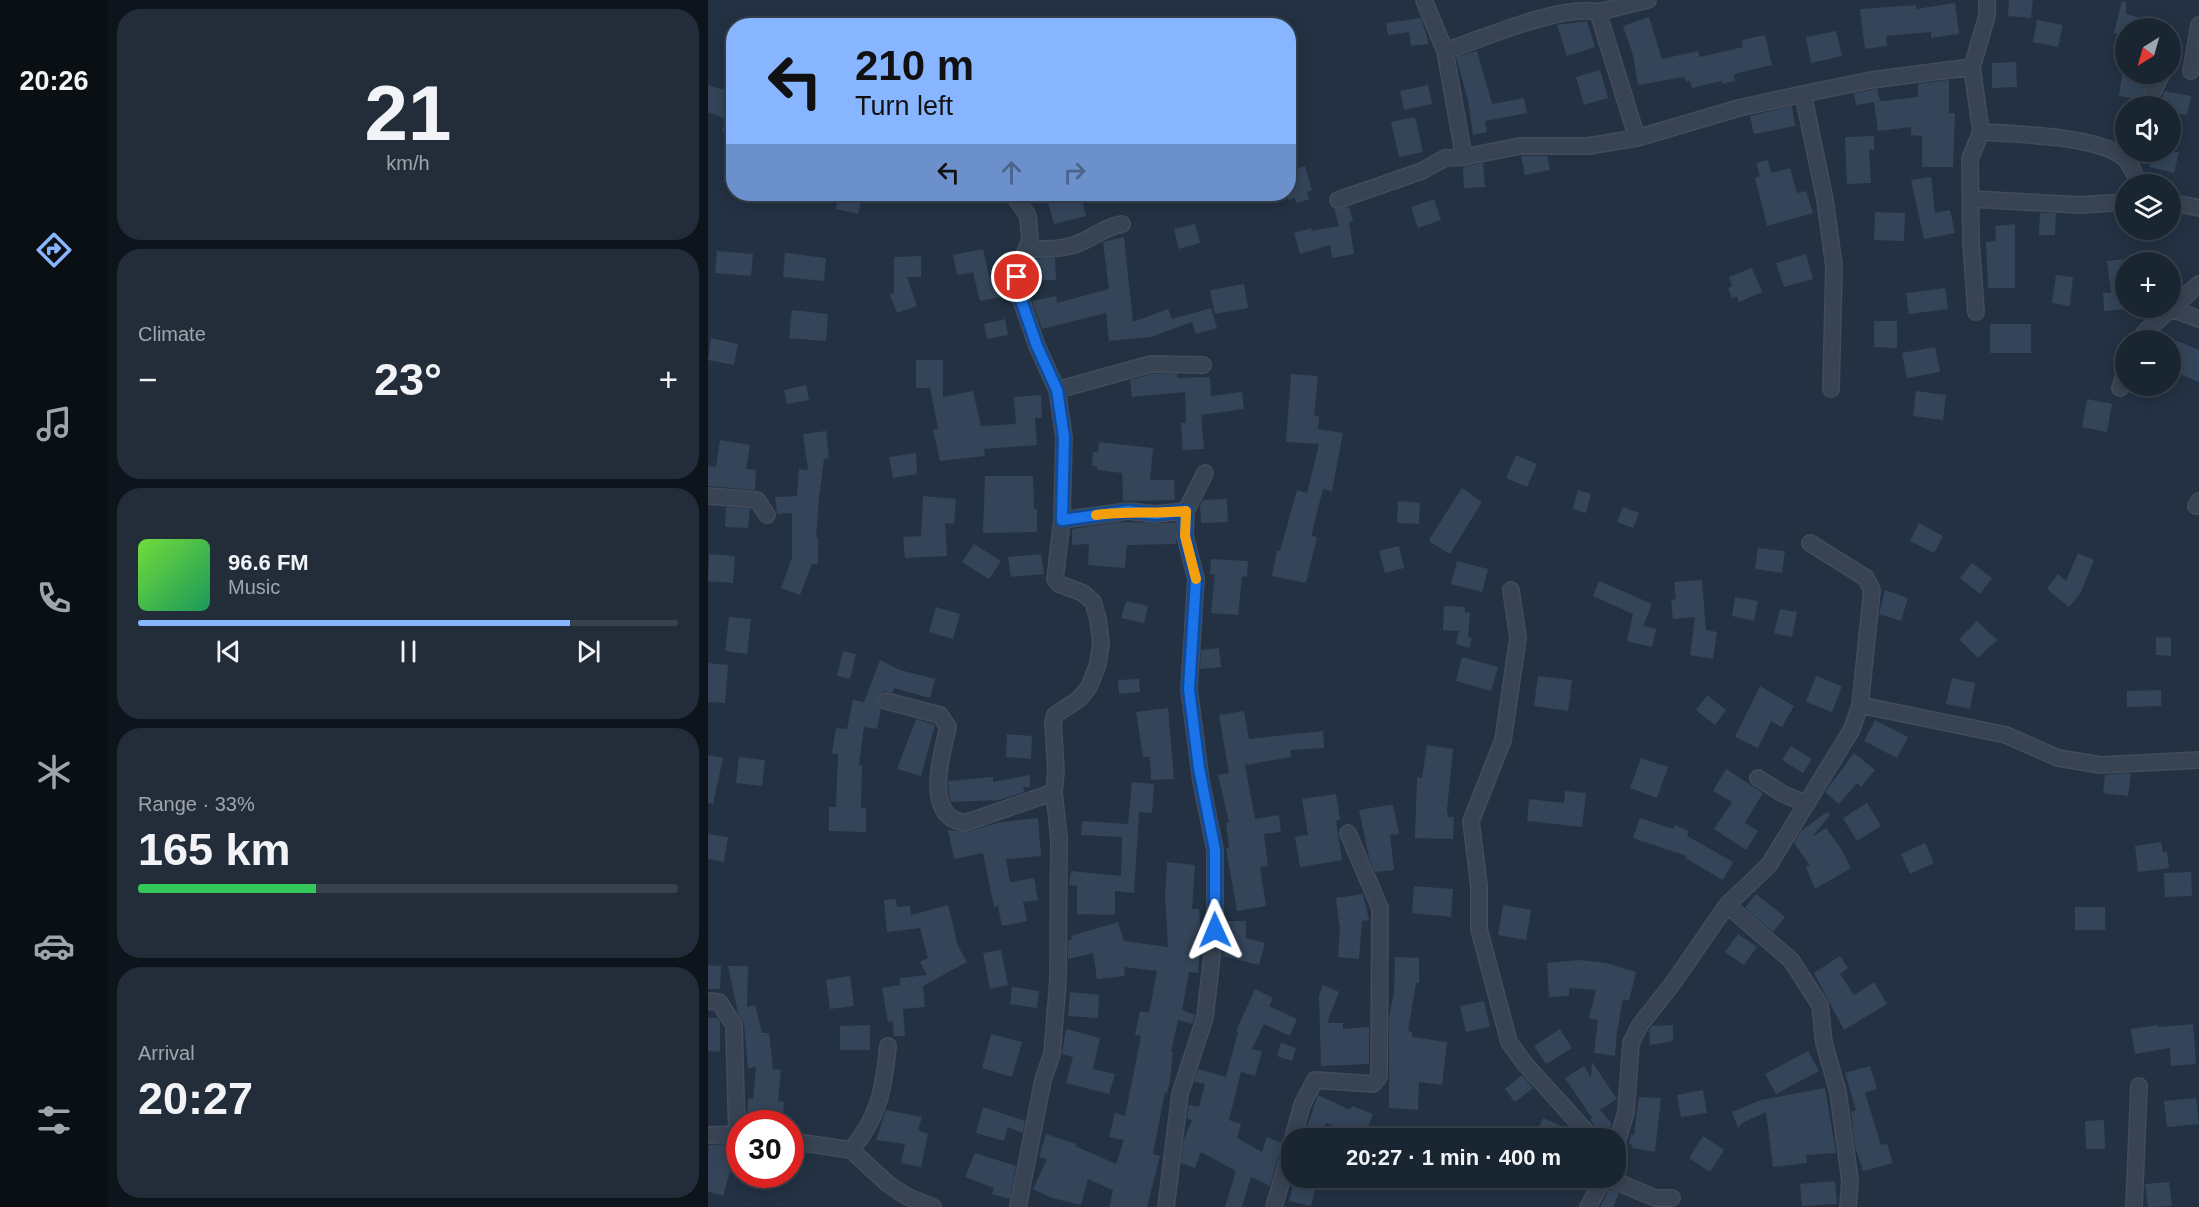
<!DOCTYPE html>
<meta charset="utf-8">
<style>
body{margin:0;font-family:Helvetica,sans-serif;background:#232d3a;color:#f1f3f6;height:100vh;display:flex;flex-direction:column;font-size:22px;white-space:nowrap}
*{box-sizing:border-box;margin:0}
p{font-size:20px;color:#9fa5ac}
.icon{flex:none;width:33px;height:33px;fill:none;stroke:currentColor;stroke-width:2;stroke-linecap:round;stroke-linejoin:round}
.map{position:relative;flex:1;overflow:hidden}
.panel{display:flex;flex-direction:column;gap:9px;padding:9px;background:#0e141c;width:600px}
.panel>*{flex:none}
.banner{position:absolute;left:18px;top:18px;width:570px;height:183px;border-radius:24px;box-shadow:0 3px 15px #0003,0 0 0 2px #38424d;background:#87b5ff;color:#111;overflow:hidden}
.needle{width:39px;rotate:217deg}
.controls{position:absolute;left:1407px;top:18px;display:grid;gap:12px}
.controls a{display:grid;place-items:center;width:66px;height:66px;border-radius:50%;background:#1a2532;box-shadow:0 3px 15px #0003,0 0 0 2px #38424d;font-size:30px}
.speed{position:absolute;left:18px;top:1110px;display:flex;gap:12px;font-size:30px;font-weight:700;text-align:center}
.speed>*{display:grid;place-content:center;width:78px;height:78px;border-radius:50%;background:#1a2532;box-shadow:0 3px 15px #0003,0 0 0 2px #38424d;line-height:1}
.speed .limit{border:9px solid #d22;background:#fff;color:#111}
.pin{position:absolute;display:grid;place-items:center;width:51px;height:51px;color:#fff;margin:-26px;border:3px solid #fff;border-radius:50%;box-shadow:0 2px 6px #0007}
.me{position:absolute;width:66px;margin:-33px;rotate:359deg;stroke-linejoin:round;filter:drop-shadow(0 0 4px #0008)}
.turn{display:flex;align-items:center;gap:21px;height:126px;padding:0 30px;font-size:27px}
.turn .icon{width:78px;height:78px;stroke-width:2.5}
.turn b{display:block;font-size:42px;line-height:51px}
.lanes{display:flex;align-items:center;height:57px;padding:0 30px;background:#0003;justify-content:center;gap:30px;direction:ltr}
.lanes .off{opacity:.35}
.big{font-size:45px;font-weight:700;line-height:1.1}
.panel .widget{flex:1;display:flex;flex-direction:column;justify-content:center;gap:9px;min-width:0;padding:0 21px;border-radius:24px;background:#232d3a}
.panel .dial{align-items:center;gap:0}
.dial b{font-size:78px;line-height:1}
.song{display:flex;align-items:center;gap:18px}
.cover{width:72px;height:72px;border-radius:9px;background:linear-gradient(135deg,hsl(100 70% 55%),hsl(150 70% 35%))}
.played{height:6px;border-radius:3px;background:linear-gradient(90deg,#87b5ff 80%,#38424d 80%)}
.keys{display:flex;justify-content:space-around;direction:ltr}
.heat{display:flex;justify-content:space-between;align-items:center;font-size:33px;direction:ltr}
.charge{height:9px;border-radius:4px;background:linear-gradient(90deg,#34c759 33%,#38424d 0)}
.trip{position:absolute;left:573px;top:1128px;width:345px;height:60px;border-radius:24px;background:#1a2532;box-shadow:0 3px 15px #0003,0 0 0 2px #38424d;font-weight:700;line-height:60px;text-align:center}
main{display:flex;flex:1;min-height:0}
.dock{display:flex;flex-direction:column;width:108px;justify-content:space-around;align-items:center;background:#0a0f14;color:#9fa5ac}
.dock .icon{width:42px;height:42px}
.dock .current{color:#87b5ff}
.dock b{font-size:27px;color:#f1f3f6}
.map>svg:first-child{display:block}
.building{fill:#34455a}
.lines{fill:none;stroke-linecap:round;stroke-linejoin:round}
.minor-casing{stroke:#414c5c;stroke-width:18}
.minor{stroke:#384353;stroke-width:15}
.route-casing{stroke:#114b97;stroke-width:15}
.route{stroke:#1a73e8;stroke-width:10}
.slow{stroke:#f59e0b;stroke-width:10}
</style>
<main>
<nav class="dock">
<b>20:26</b>
<svg class="icon current" aria-label="directions" viewBox="0 0 24 24"><path d="M12 3l9 9-9 9-9-9zM9 14v-3h6M13 9l2 2-2 2"/></svg>
<svg class="icon" aria-label="music" viewBox="0 0 24 24"><path d="M9 18V5l10-2v13"/><circle cx="6" cy="18" r="3"/><circle cx="16" cy="16" r="3"/></svg>
<svg class="icon" aria-label="phone" viewBox="0 0 24 24"><path d="M5 4h4l2 5-3 2q2 4 5 5l2-3 5 2v4C11 20 4 13 5 4z"/></svg>
<svg class="icon" aria-label="climate" viewBox="0 0 24 24"><path d="M12 3v18M4 7l16 10M4 17L20 7"/></svg>
<svg class="icon" aria-label="car" viewBox="0 0 24 24"><path d="M5 17H2v-5l4-1 3-4h7l3 4 3 1v5h-3M9 17h6M6 11h13"/><circle cx="7" cy="17" r="2"/><circle cx="17" cy="17" r="2"/></svg>
<svg class="icon" aria-label="filters" viewBox="0 0 24 24"><path d="M4 7h16M4 17h16"/><circle cx="9" cy="7" r="2"/><circle cx="15" cy="17" r="2"/></svg>
</nav>
<section class="panel">
<div class="widget dial"><b>21</b><p>km/h</p></div>
<div class="widget"><p>Climate</p>
<div class="heat"><a>−</a><b class="big">23°</b><a>+</a></div>
</div>
<div class="widget">
<div class="song"><i class="cover"></i><div><b>96.6 FM</b><p>Music</p></div></div>
<div class="played"></div>
<div class="keys"><svg class="icon" aria-label="previous" viewBox="0 0 24 24"><path d="M18 5L8 12l10 7zM5 5v14"/></svg><svg class="icon" aria-label="pause" viewBox="0 0 24 24"><path d="M8 5v14M16 5v14"/></svg><svg class="icon" aria-label="next" viewBox="0 0 24 24"><path d="M6 5l10 7-10 7zM19 5v14"/></svg></div>
</div>
<div class="widget"><p>Range · 33%</p><b class="big">165 km</b><div class="charge"></div></div>
<div class="widget"><p>Arrival</p><b class="big">20:27</b></div>
</section>
<div class="map">
<svg width="1491" height="1207" viewBox="0 0 1491 1207">
<rect width="100%" height="100%" fill="#233143"/>
<path class="building" d="M1301 0H1325L1323 18 1300 16Z
M1414 1 1418 2V14L1459 25 1458 28H1418V36L1406 33Z
M1247 3 1251 34 1223 38V32L1178 36 1179 46 1157 49 1152 9 1208 5V9Z
M941 17 954 59 990 51 992 57 1035 47 1034 40 1057 35 1064 65 1030 73 1026 75 1027 81 1014 84 1013 81 984 88 982 81 978 82 976 77 930 85 925 55 915 26Z
M713 18 721 44 703 46 701 32 680 35 678 23Z
M1329 20 1355 25 1350 47 1325 42Z
M879 21 887 47 859 56 849 25Z
M1128 31 1134 56 1103 63 1098 37Z
M769 51 784 104 816 98 819 113 777 121 779 132 765 135 760 100 748 57Z
M1308 62 1309 87 1284 88V63Z
M892 70 900 98 876 105 868 77Z
M1414 74H1440L1433 99 1411 96Z
M1241 80V113H1247L1245 167H1214V136L1203 135V127L1170 131 1166 102 1210 97V84Z
M0 85 26 93V135L14 131 18 119 0 112Z
M720 85 724 104 696 110 692 91Z
M1169 89 1172 101 1148 105 1146 93Z
M1456 91 1483 96 1479 115 1462 112V106H1453Z
M1084 106 1087 126 1046 134 1042 116Z
M707 117 715 152 691 157 683 122Z
M1166 136V150H1161L1163 183 1139 184 1137 137Z
M1448 152H1471L1466 173 1441 167Z
M813 156H839L842 170 817 175Z
M1060 160 1063 173 1082 168 1089 193 1098 191 1105 213 1059 226 1047 178 1052 176 1048 163Z
M775 163 777 187 756 188 755 167Z
M597 166 604 190 599 192 601 199 589 203 587 198 580 200V171Z
M1223 177 1227 213 1242 210 1247 233 1216 239 1203 180Z
M131 194H155L150 214 128 209Z
M373 195 378 216 346 224 340 203Z
M726 199 733 220 710 228 703 207Z
M641 207 645 221 641 223 646 254 624 258 622 245 592 254 586 233 603 228 604 231 631 226 626 208Z
M1167 212 1197 213 1196 241 1166 240Z
M1332 213H1348L1347 235H1331Z
M487 224 492 243 471 249 466 229Z
M1307 224V288H1280L1278 242 1288 241 1287 226Z
M416 237 425 322 460 309 464 319 503 308 509 328 488 334 484 322 443 337 401 341 398 313 334 329 324 301 348 296 349 303 401 289 395 242Z
M275 249 281 277 294 274 299 296 272 301 265 272 249 275 245 255Z
M9 251 45 254 43 276 7 273Z
M1432 252 1454 253V262H1432Z
M77 253 118 258 116 281 75 277Z
M1098 254 1105 279 1076 287 1068 263Z
M213 256V277H199L209 306 189 313 182 295 186 293V257Z
M347 258 348 280 323 281 325 259Z
M1418 259V309L1396 311 1395 293H1403L1399 261Z
M1044 268 1054 292 1031 302 1029 296 1024 298 1020 288 1024 286 1021 277Z
M1348 275 1365 277 1362 306 1344 303Z
M536 284 540 308 507 314 502 290Z
M1237 288 1240 309 1201 314 1198 293Z
M84 310 120 314 118 341 81 338Z
M297 319 300 335 279 339 276 324Z
M1166 321H1189V348L1166 347Z
M1282 324H1323V353H1282Z
M3 338 30 344 26 365 0 360Z
M1467 340 1491 350V382L1462 370V351Z
M1227 347 1232 372 1199 378 1194 353Z
M208 360H235V397L265 391 273 426 308 424 306 397 333 395 334 418H327L329 445 276 449 277 456 232 461 225 430 230 429 222 388H208Z
M444 374H469V378L502 377 503 396 534 392 536 409 493 415 496 449 475 450 473 423H478L477 392 424 397 422 380Z
M583 374 610 376 606 416H611L610 429 635 433 624 491 615 489 605 528 604 536 609 537 598 583 564 576 569 550 572 551 589 490 599 493 611 444 578 442Z
M98 385 101 400 79 404 76 390Z
M1208 391 1238 395 1235 420 1205 416Z
M1379 399 1404 404 1399 432 1374 427Z
M118 431 121 458 116 459 111 498 108 537H110V564H104L92 595 73 588 84 558V513L69 514 67 497 89 496 91 469 100 470 95 434Z
M12 440 42 445 38 469 48 470 47 490 0 486V466L8 467Z
M391 442 445 448 442 480H466L467 500 415 501 414 473 389 470V466H384L385 452H390Z
M208 453 209 474 185 478 181 457Z
M808 455 829 464 819 487 798 478Z
M277 476H325L326 509H329V532L275 533Z
M754 488 774 502 742 554 722 542V538Z
M870 490 883 494 878 513 865 509Z
M215 496 248 499 246 524 237 523 239 556 197 558 195 537 213 536Z
M519 499 520 522 493 523 492 505 495 500Z
M690 501 712 503 711 524 689 523Z
M18 507 42 509 40 528 17 527Z
M915 507 931 513 925 528 909 522Z
M408 522 468 523V544L419 545 417 568 380 565 381 544 364 545V529Z
M1211 523 1235 536 1226 553 1202 541Z
M266 544 293 561 281 579 254 562Z
M691 546 696 568 677 573 671 551Z
M1050 548 1077 551 1074 573 1047 569Z
M1370 553 1386 560 1372 594 1361 607 1339 589 1350 574 1358 581Z
M1 554 27 556 25 583 0 581Z
M333 554 336 574 303 577 300 557Z
M503 559 540 561 539 577 534 576 530 615 503 613 507 574H502Z
M749 561 780 569 774 592 743 584Z
M1264 563 1284 578 1272 594 1252 578Z
M994 580 998 630 1009 632 1005 659 982 655 987 617 965 619 963 600 968 599 966 582Z
M891 581 944 604 935 626 948 629 944 647 919 641 925 614 885 596Z
M1177 590 1200 598 1193 621 1171 614Z
M1027 597 1050 601 1046 621 1024 616Z
M418 601 440 606 436 623 413 618Z
M736 606 757 607V613L762 612 760 637 764 638 761 648 748 644 751 631 735 630Z
M228 607 252 614 245 639 221 632Z
M1072 609 1089 612 1084 637 1066 633Z
M21 617 43 619 39 654 17 651Z
M1269 621 1289 640 1270 658 1251 639Z
M1448 637 1463 638V656L1448 655Z
M511 648 513 667 492 669 493 650Z
M135 651 148 654 142 679 129 676Z
M754 657 790 667 783 691 748 681Z
M172 660 192 670 227 679 222 698 186 688 184 693 176 691 171 695 169 703 173 709 169 729 156 727 151 765 154 766 153 808H158V832L121 831V807H128L130 754H124L128 728 139 729 145 700 156 702Z
M0 663 20 665 17 703 0 702Z
M830 676 864 680 860 711 826 706Z
M1108 676 1134 686 1124 712 1098 702Z
M1244 678 1267 683 1262 709 1238 704Z
M431 679 432 692 411 694 410 680Z
M1052 686 1086 706 1074 727 1063 721 1050 748 1027 737Z
M1453 690V706L1419 707V691Z
M999 695 1018 710 1007 725 988 710Z
M460 708 466 779 443 780 442 757H435L428 712Z
M536 711 541 739 615 731 616 748 582 750 583 757 537 765 547 819 571 815 573 832 556 834 560 866 552 867 558 906 529 911 518 848H521L518 823 521 822 510 775 521 773 511 715Z
M208 719 227 725 213 776 189 769Z
M1167 720 1200 737 1189 758 1156 741Z
M299 734 324 736 323 759 298 757Z
M719 745 745 749 739 809 740 817H746L745 839 707 838 709 777 714 778Z
M1083 746 1104 759 1095 773 1074 760Z
M1146 753 1167 770 1153 787 1149 783 1131 804 1117 792Z
M0 755 15 758 5 804 0 803Z
M31 757 57 760 54 786 28 783Z
M933 758 960 767 949 798 922 788Z
M1018 769 1055 793 1037 823 1050 831 1038 850 1006 829 1024 802 1005 791Z
M1423 773 1420 796 1395 793 1397 775Z
M322 775V787H315L316 792 292 800 243 802 241 795 240 781 285 777V782Z
M424 782 446 784 444 813 431 812 426 893 407 891V915L369 914V886L361 885 363 871 413 876 414 837 373 835 374 821 420 824Z
M857 791 878 793 874 827 819 821 821 799 856 803Z
M628 794 632 820 628 821 634 860 592 867 587 837 600 835 594 799Z
M1159 803 1173 826 1149 841 1135 818Z
M681 805H685L691 834 682 835 686 870 667 872 661 857 651 810Z
M1119 812 1122 815 1104 837 1118 828 1134 850 1143 868 1107 889 1098 867 1102 865 1086 843 1093 831Z
M330 818 333 856 298 859 302 882 326 878 330 900 315 902 319 921 294 926 290 906 286 907 275 853 246 859 240 830 259 832 293 822Z
M932 818 965 829 967 825 981 831 979 836 1025 862 1015 880 977 858 979 856 925 838Z
M0 834 20 837 16 862 0 859Z
M1453 842 1455 852H1459L1461 868 1430 872 1427 846Z
M1217 843 1226 863 1202 874 1193 854Z
M459 862 487 865 484 909H491L493 937 490 973 481 972 474 1010 487 1015 484 1024 470 1020 463 1052H465L462 1081 459 1093 457 1092 445 1154 452 1156 439 1207H401L405 1190 380 1179 373 1205 344 1198 325 1189 339 1159 331 1157 338 1134 368 1144 367 1146 408 1164 416 1140 401 1137 407 1113 417 1116 433 1036 427 1035 432 1011 441 1013 449 971 416 967 417 976 389 979 385 953 360 959V941L364 939 363 936 410 922 416 941 460 947 457 897Z
M1483 872 1484 896 1457 897 1456 873Z
M706 886 745 889 743 917 704 913Z
M655 894 661 920 654 921 651 959 630 957 632 929 628 898Z
M1048 894 1077 917 1065 932 1037 908Z
M188 899 189 907 202 906 203 915 240 905 250 946 259 962 215 986 217 1007 195 1009 197 1036H186L185 1021 180 1022 174 988 192 985V978L219 975 212 962 220 958 212 928 179 932 176 900Z
M795 905 823 910 818 940 790 935Z
M1367 907H1397V930H1367Z
M519 921H538V938L557 943 551 965 515 956Z
M1030 934 1049 947 1036 965 1017 952Z
M293 950 300 985 282 989 275 953Z
M1132 956 1140 968 1132 974 1146 995 1166 982 1179 1004 1136 1030 1106 973Z
M687 957 711 958V983H708L700 1031 704 1032V1037L739 1042 734 1085 711 1082 710 1110 681 1108V1018L686 992Z
M871 960 898 963 928 972 921 1001 915 999 909 1031 907 1056 886 1053 890 1020 881 1018 888 990 861 988V996L841 997 839 963Z
M0 965 13 966 12 989H0Z
M20 966H40L39 1007 47 1005 54 1033H61L65 1069 73 1070 70 1101 76 1102 75 1118 39 1115 40 1098 45 1099 48 1067 40 1068 36 1024 30 1013Z
M142 976 146 1006 122 1009 118 980Z
M615 985 631 992 619 1023H635V1029L661 1027V1064L613 1066 611 996Z
M304 987 331 991 329 1008 302 1004Z
M547 989 565 998 561 1006 589 1019 582 1036 556 1024 544 1049 554 1051 547 1076 533 1072 521 1120 533 1124 529 1138 554 1152 559 1137 574 1143 562 1186 543 1177 534 1207H517L528 1171 493 1152 487 1168 473 1163 476 1139 484 1120 479 1119 480 1110 481 1105 491 1107 497 1084 486 1082 490 1069 518 1077 530 1032 528 1031Z
M362 992 391 995 390 1018 360 1016Z
M776 1001 782 1027 758 1032 752 1006Z
M0 1018H10L12 1022V1052L0 1051Z
M1485 1024 1488 1064 1463 1066 1462 1048 1427 1054 1423 1029 1450 1025V1027Z
M162 1025V1050H132V1026Z
M965 1025V1041L942 1045 941 1030 944 1026Z
M358 1029 392 1038 385 1069 407 1074 401 1094 358 1083 365 1057 354 1054Z
M852 1029 864 1048 838 1064 826 1046Z
M283 1034 314 1042 304 1077 274 1068Z
M573 1043 588 1048 584 1061 569 1056Z
M1100 1051 1111 1071 1068 1094 1057 1074Z
M884 1062 909 1099 892 1110 904 1124 897 1138 882 1120 884 1118 857 1078 876 1066 883 1077Z
M1162 1066 1169 1089 1157 1093 1173 1145 1179 1144 1185 1163 1155 1171 1147 1147 1143 1112 1148 1110 1137 1073Z
M814 1075 825 1088 807 1102 797 1089Z
M1117 1088 1128 1153 1098 1155 1099 1163 1065 1167 1058 1112 1034 1123 1030 1128 1024 1112 1053 1100Z
M995 1090 999 1113 973 1117 969 1095Z
M610 1095 642 1110 644 1106 665 1114 657 1137 618 1123 611 1138 597 1132Z
M931 1097 953 1098 947 1152 924 1148V1145L921 1144 923 1134 926 1135Z
M1488 1098 1491 1124 1459 1127 1456 1101Z
M275 1107 317 1121 315 1133 300 1127 296 1141 268 1133Z
M178 1110 214 1117 210 1130 220 1134 213 1167 193 1163 197 1144 168 1140Z
M835 1118 862 1130 859 1138H826Z
M1396 1120 1397 1149H1378L1377 1121Z
M995 1136 1016 1150 1002 1172 981 1158Z
M22 1144 29 1146 15 1196 0 1191V1150L1 1145Z
M267 1153 308 1166 302 1199 284 1194 286 1188 257 1177Z
M587 1178H610L603 1206 581 1201Z
M831 1178H863L861 1189 831 1181Z
M1127 1181 1129 1204 1094 1206 1092 1184Z
M1461 1182 1464 1206 1440 1207 1437 1184Z
M901 1189 911 1193 905 1207H892Z"/>
<g class="lines">
<g class="minor-casing">
<path id="minor" d="M716 0 737 51 756 157
M890 12 940 0
M737 51C774 39 853 4 890 12L929 138
M1483 71 1491 25
M1095 94 1117 200 1126 266 1123 389
M1442 106 1444 93 1454 74
M1273 132C1309 134 1381 136 1411 154 1422 161 1426 173 1431 184
M305 194 320 216 322 240 312 265 309 288 329 346 349 390 356 437 354 520 347 579 351 584 375 593 385 602 390 619 393 642 390 664 381 687 371 699 347 715 345 723 348 771 346 792 351 838 350 981 344 1054 335 1080 310 1207
M1264 199 1372 205 1418 202
M630 200 714 171 737 158 756 157 812 146H880L929 138 1031 108 1095 94 1163 80 1264 67
M1462 202 1491 208
M319 249C336 249 355 250 371 243 387 237 396 227 414 224
M1464 309 1491 319
M1268 312 1263 242 1262 159 1273 132 1264 67 1279 16V0
M1431 340 1439 330 1491 284
M1412 388 1418 369
M349 390 443 364 495 365
M0 496 49 500 59 515
M1488 506 1491 501
M354 520 420 511 447 514 478 511
M803 590 810 638 795 740 763 821 771 886V929L801 1042 817 1064 884 1138
M178 701 232 715 240 727C234 755 214 816 257 823L346 792
M1152 705 1298 735 1350 758 1393 765 1491 760
M1050 778 1075 794 1097 803
M1019 905 1083 960 1112 1005 1116 1043 1130 1092 1142 1181 1140 1207
M0 1001 11 1002 26 1025 29 1134
M0 1135 32 1134
M585 1138 594 1105 607 1080 665 1084 671 1077 672 908 640 833
M82 1141 143 1150 180 1184 198 1196 225 1207
M908 1146 918 1112 923 1043 932 1025 965 983 1019 905 1061 865 1144 729 1152 705 1164 590 1158 578 1102 543
M143 1150C171 1117 176 1088 180 1046
M900 1178 947 1198H964
M458 1207 472 1094 497 1017 507 930V850L493 781 481 689 488 579 477 536 478 511 497 473
M566 1207 584 1145
M880 1207 896 1178
M1426 1207 1431 1086"/>
</g>
<use href="#minor" class="minor"/>
</g>
<g class="lines">
<g class="route-casing">
<path id="route" d="M309 277V288L329 346 349 390 356 437 354 520 420 511 447 514 478 511 477 536 488 579 481 689 491 768 507 850V930"/>
</g>
<use href="#route" class="route"/>
<path class="slow" d="M388 515C418 511 447 514 478 511L477 536 488 579"/>
</g>
</svg>
<div class="controls">
<a><svg class="needle" viewBox="-14 -14 28 28"><path d="M0-13l5 13h-10z" fill="#e53935"/><path d="M0 13l5-13h-10z" fill="#9fa5ac"/></svg></a>
<a><svg class="icon" aria-label="sound" viewBox="0 0 24 24"><path d="M4 9h4l5-4v14l-5-4H4zM17 9q2 3 0 6"/></svg></a>
<a><svg class="icon" aria-label="layers" viewBox="0 0 24 24"><path d="M12 4l9 5-9 5-9-5zM3 14l9 5 9-5"/></svg></a>
<a>+</a>
<a>−</a>
</div>
<div class="speed"><div class="limit">30</div></div>
<div class="pin" style="left:309px;top:277px;background:#d93025"><svg class="icon" aria-label="arrive" viewBox="0 0 24 24"><path d="M6 21V4h12l-3 4 3 4H6"/></svg></div>
<svg class="me" style="left:507px;top:930px" viewBox="-20 -20 40 40"><path d="M0-17L14 15 0 8-14 15z" fill="#1a73e8" stroke="#fff" stroke-width="4"/></svg>
<div class="trip">20:27 · 1 min · 400 m</div>
<div class="banner">
<div class="turn"><svg class="icon" aria-label="left" viewBox="0 0 24 24"><path d="M17 20v-9H6M10 6l-5 5 5 5"/></svg><div><b>210 m</b>Turn left</div></div>
<div class="lanes"><svg class="icon" aria-label="left" viewBox="0 0 24 24"><path d="M17 20v-9H6M10 6l-5 5 5 5"/></svg><svg class="icon off" aria-label="ahead" viewBox="0 0 24 24"><path d="M12 20V5M6 11l6-6 6 6"/></svg><svg class="icon off" aria-label="right" viewBox="0 0 24 24"><path d="M7 20v-9h11M14 6l5 5-5 5"/></svg></div>
</div>
</div>
</main>
